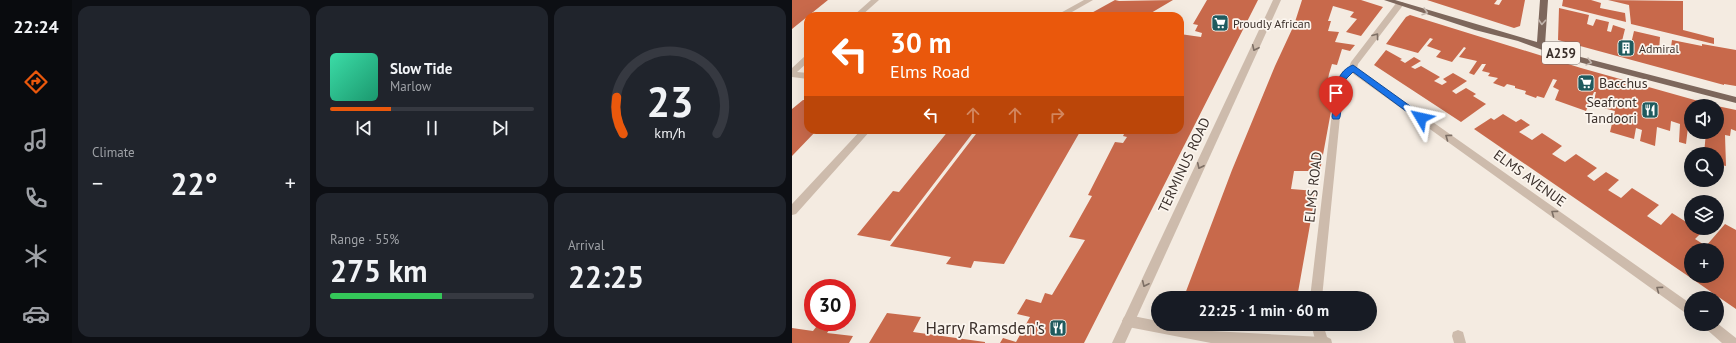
<!DOCTYPE html>
<meta charset="utf-8">
<style>
body{margin:0;font-family:"PT Sans",sans-serif;background:#20242c;color:#f1f3f6;height:100vh;display:flex;flex-direction:column;font-size:15px;white-space:nowrap}
*{box-sizing:border-box;margin:0}
p{font-size:13px;color:#9ea1a6}
.icon{flex:none;width:22px;height:22px;fill:none;stroke:currentColor;stroke-width:2;stroke-linecap:round;stroke-linejoin:round}
.map{position:relative;flex:1;overflow:hidden}
.panel{display:flex;flex-direction:column;gap:6px;padding:6px;background:#0d0f14;width:720px}
.panel>*{flex:none}
.banner{position:absolute;left:12px;top:12px;width:380px;height:122px;border-radius:12px;box-shadow:0 4px 16px #0002;background:#ea580c;color:#fff;overflow:hidden}
.buttons{position:absolute;left:892px;top:99px;display:grid;gap:8px}
.buttons a{display:grid;place-items:center;width:40px;height:40px;border-radius:50%;background:#171b24;box-shadow:0 4px 16px #0002;font-size:20px}
.speed{position:absolute;left:12px;top:279px;display:flex;gap:8px;font-size:20px;font-weight:700;text-align:center}
.speed>*{display:grid;place-content:center;width:52px;height:52px;border-radius:50%;background:#171b24;box-shadow:0 4px 16px #0002;line-height:1}
.speed .limit{border:6px solid #d22;background:#fff;color:#111}
.pin{position:absolute;display:grid;place-items:center;width:34px;height:34px;color:#fff;margin:-41px -17px;border-radius:50% 50% 50% 0;rotate:-45deg;box-shadow:0 0 4px #0007}
.pin .icon{rotate:45deg}
.me{position:absolute;width:44px;margin:-22px;rotate:306deg;stroke-linejoin:round;filter:drop-shadow(0 0 3px #0008)}
.turn{display:flex;align-items:center;gap:14px;height:84px;padding:0 20px;font-size:18px}
.turn .icon{width:52px;height:52px;stroke-width:2.5}
.turn b{display:block;font-size:28px;line-height:34px}
.lanes{display:flex;align-items:center;height:38px;padding:0 20px;background:#0003;justify-content:center;gap:20px;direction:ltr}
.lanes .off{opacity:.35}
.big{font-size:30px;font-weight:600;line-height:1.1}
.panel .card{flex:1;display:flex;flex-direction:column;justify-content:center;gap:6px;min-width:0;padding:0 14px;border-radius:12px;background:#20242c}
.panel .dial{align-items:center;gap:0}
.dial svg{height:104px;overflow:visible;fill:none;stroke:#363941;stroke-width:7;stroke-linecap:round;text-anchor:middle}
.dial text{fill:#f1f3f6;stroke:none}
.song{display:flex;align-items:center;gap:12px}
.cover{width:48px;height:48px;border-radius:6px;background:linear-gradient(135deg,hsl(160 70% 55%),hsl(160 70% 35%))}
.played{height:4px;border-radius:2px;background:linear-gradient(90deg,#ea580c 30%,#363941 30%)}
.keys{display:flex;justify-content:space-around;direction:ltr}
.heat{display:flex;justify-content:space-between;align-items:center;font-size:22px;direction:ltr}
.charge{height:6px;border-radius:3px;background:linear-gradient(90deg,#34c759 55%,#363941 0)}
.panel .tiles{flex:1;display:grid;gap:6px;grid-template-columns:repeat(3,1fr)}
.card:first-child{grid-row:span 2}
.trip{position:absolute;left:359px;top:291px;width:226px;height:40px;border-radius:20px;background:#171b24;box-shadow:0 4px 16px #0002;font-weight:600;line-height:40px;text-align:center}
main{display:flex;flex:1;min-height:0}
.tab-bar{display:flex;flex-direction:column;width:72px;justify-content:space-around;align-items:center;background:#090b0e;color:#9ea1a6}
.tab-bar .icon{width:28px;height:28px}
.tab-bar .current{color:#ea580c}
.tab-bar b{font-size:18px;color:#f1f3f6}
.map>svg:first-child{display:block}
.building{fill:#c8694b;fill-rule:evenodd}
.lines{fill:none;stroke-linecap:round;stroke-linejoin:round}
.service{fill:#cdbbac;fill-rule:evenodd}
.pedestrian{fill:#cdbbac;fill-rule:evenodd}
.minor{fill:#cdbbac;fill-rule:evenodd}
.primary{fill:#7d675c;fill-rule:evenodd}
.oneway{stroke:#c2b5ac}
.oneway2{stroke:#7d6f65}
.route{fill:#1a73e8;stroke:#114b97}
.labels{text-anchor:middle;dominant-baseline:central;stroke-width:3.5;stroke-linejoin:round;paint-order:stroke}
.far-poi-label{font-size:12px;fill:#3b302b;stroke:#fbf5ee;text-anchor:start}
.shield{fill:#fbf5ee;stroke:#756b66;stroke-width:1}
.shield-label{font-size:13px;font-weight:bold;fill:#3b302b}
.poi-label{font-size:14px;fill:#3b302b;stroke:#fbf5ee;text-anchor:start}
.street-label{font-size:14px;fill:#3b302b;stroke:#fbf5ee}
.near-poi-label{font-size:17px;fill:#3b302b;stroke:#fbf5ee;text-anchor:end}
</style>
<main>
<nav class="tab-bar">
<b>22:24</b>
<svg class="icon current" aria-label="directions" viewBox="0 0 24 24"><path d="M12 3l9 9-9 9-9-9zM9 14v-3h6M13 9l2 2-2 2"/></svg>
<svg class="icon" aria-label="music" viewBox="0 0 24 24"><path d="M9 18V5l10-2v13"/><circle cx="6" cy="18" r="3"/><circle cx="16" cy="16" r="3"/></svg>
<svg class="icon" aria-label="phone" viewBox="0 0 24 24"><path d="M5 4h4l2 5-3 2q2 4 5 5l2-3 5 2v4C11 20 4 13 5 4z"/></svg>
<svg class="icon" aria-label="climate" viewBox="0 0 24 24"><path d="M12 3v18M4 7l16 10M4 17L20 7"/></svg>
<svg class="icon" aria-label="car" viewBox="0 0 24 24"><path d="M5 17H2v-5l4-1 3-4h7l3 4 3 1v5h-3M9 17h6M6 11h13"/><circle cx="7" cy="17" r="2"/><circle cx="17" cy="17" r="2"/></svg>
</nav>
<section class="panel">
<div class="tiles">
<div class="card"><p>Climate</p>
<div class="heat"><a>−</a><b class="big">22°</b><a>+</a></div>
</div>
<div class="card">
<div class="song"><i class="cover"></i><div><b>Slow Tide</b><p>Marlow</p></div></div>
<div class="played"></div>
<div class="keys"><svg class="icon" aria-label="previous" viewBox="0 0 24 24"><path d="M18 5L8 12l10 7zM5 5v14"/></svg><svg class="icon" aria-label="pause" viewBox="0 0 24 24"><path d="M8 5v14M16 5v14"/></svg><svg class="icon" aria-label="next" viewBox="0 0 24 24"><path d="M6 5l10 7-10 7zM19 5v14"/></svg></div>
</div>
<div class="card dial"><svg viewBox="0 0 100 80">
<path d="M14 69A42 42 0 1 1 86 69"/>
<path d="M14 69A42 42 0 0 1 9 41" stroke="#ea580c"/>
<text x="50" y="56" font-size="32" font-weight="700">23</text>
<text x="50" y="72" font-size="11">km/h</text>
</svg></div>
<div class="card"><p>Range · 55%</p><b class="big">275 km</b><div class="charge"></div></div>
<div class="card"><p>Arrival</p><b class="big">22:25</b></div>
</div>
</section>
<div class="map">
<svg width="944" height="343" viewBox="0 0 944 343">
<rect width="100%" height="100%" fill="#f4ebe1"/>
<path class="building" d="M0 0H36L0 29Z
M323 0 327 1 381 0 359 13 362 15 360 16H294Z
M415 0H466L292 343H208L211 338 224 342 238 317 225 314 234 299 249 303 253 293 260 295 293 240 277 237 300 196 296 195 323 142 331 143 335 137 331 136 334 130H388V34L409 37 410 33 403 31 406 25 401 24Z
M510 0H569L591 7 569 36 554 32 565 19 558 17 562 12 541 6 536 21H539L536 31 547 32 543 42 563 45 558 51 550 49 545 65 540 64 537 74 533 95H542L528 171H502L499 189 524 191 505 298H412L393 294 440 170 483 66 502 25Z
M635 0H705L702 4 707 5 710 0H733L728 26 722 28Z
M771 0H799L809 3 808 8 833 13 834 22 770 6Z
M816 0 891 1V30L922 38V44L839 24 837 5Z
M767 8 797 15 795 24 801 26 804 19 817 22 815 31 819 32 821 25 833 29 830 41 839 44 842 31 868 37 867 51 878 54 880 40 910 46V44L944 50V86L932 84V85L766 40Z
M150 12 175 14 173 16H146Z
M618 15 789 68 924 106H899V128L896 127 894 144 887 142 888 124 879 121 878 131 865 127 863 146 848 141 850 130 844 128 842 139 818 132 823 111 811 108 813 104 802 100 804 92H802L794 111 763 100 767 90 761 87 765 80 761 79 752 98 745 96 744 98 733 94 734 91 723 88V86L715 84 712 87 701 83 706 78 696 76 698 73 690 71 694 64H690L682 75 677 73 685 61 667 57 674 48 672 47 660 62 644 57 649 51 635 46 641 39 638 38 626 53 594 44 614 17Z
M594 50 610 59 608 60 613 63 622 57 629 61 619 67 623 69 629 66 648 77 642 81 650 85 655 82 651 79 661 73 675 81 660 91 664 94 674 88 684 94 681 96 694 104 669 122 582 65Z
M11 100H16V130H25L0 156V109Z
M925 106 944 110V131L939 129 938 136 933 135 934 166 925 164V154H912L914 132H925Z
M711 114 724 122 729 119 738 125 727 132 740 140 750 133 770 146 760 154 773 162 784 154 805 168 795 176 802 181 814 172 827 180 816 190 829 198 840 188 867 205 855 216 869 225 880 213 899 225V228H903L910 232 903 239 914 246 933 224 944 230V309L682 129 699 118 702 120ZM899 250H925V276H899Z
M157 130H183L98 241 65 235 101 191 107 192Z
M187 130H289L212 264 182 261 179 268 154 264 159 257 98 246Z
M95 313 129 317 121 332 193 342V343H77Z
M28 322H43L35 333 61 336 57 343H0V328L21 331Z"/>
<g class="lines">
<path class="service" d="M336 315 366 321V324H384L420 331 530 337 535 339 536 343H419L336 327 332 325 330 321 332 317Z
M666 330 671 332 674 343H662L660 336 661 332Z"/>
<path class="pedestrian" d="M481 0H489L333 343H320Z"/>
<path class="minor" d="M79 0H87L69 16H61Z
M292 0H301L273 16H263Z
M605 2H611L612 4 566 64 565 68 567 70 899 304V317L560 73 557 75 551 87 530 298H518L543 87 550 72 557 67 559 62Z
M13 56H16V62L5 72 16 73V79L0 77V68Z
M69 130H79L4 214 0 215V204Z
M925 323 944 338V343H930L913 328 911 324H925Z
M519 324H531L535 337 539 339 540 343H524Z"/>
<path class="primary" d="M592 0H603L745 42 748 0H756L753 45 781 55 944 97V103L775 59 726 41 683 30Z"/>
</g>
<defs><path id="oneway-chevron" d="M-2-3.5L2.5 0L-2 3.5" fill="none" stroke-width="1.6" stroke-linecap="round" stroke-linejoin="round"/></defs>
<g class="oneway">
<use href="#oneway-chevron" transform="translate(633 12) rotate(17)"/>
<use href="#oneway-chevron" transform="translate(750 22) rotate(94)"/>
<use href="#oneway-chevron" transform="translate(797 62) rotate(15)"/>
</g>
<g class="oneway2">
<use href="#oneway-chevron" transform="translate(584 36) rotate(-53)"/>
<use href="#oneway-chevron" transform="translate(463 48) rotate(115)"/>
<use href="#oneway-chevron" transform="translate(656 137) rotate(-144)"/>
<use href="#oneway-chevron" transform="translate(408 166) rotate(115)"/>
<use href="#oneway-chevron" transform="translate(762 213) rotate(-144)"/>
<use href="#oneway-chevron" transform="translate(353 284) rotate(115)"/>
<use href="#oneway-chevron" transform="translate(867 289) rotate(-144)"/>
</g>
<path class="route" d="M561 65 632 116V120H626L561 72 553 80 548 117 547 119H541L540 117C542 99 541 72 561 65Z"/>
<defs>
<g id="supermarket-square" transform="scale(0.9)"><rect x="-9" y="-9" width="18" height="18" rx="4" fill="#1f5a5e" stroke="#fbf5ee"/><path d="M-6-5.5h2.5l.6 2H6L4.5 2H-2.5L-4.4-4H-6ZM-1.5 3.2a1.3 1.3 0 1 0 .1 0ZM3 3.2a1.3 1.3 0 1 0 .1 0Z" fill="#fff"/></g>
<g id="building-square" transform="scale(0.9)"><rect x="-9" y="-9" width="18" height="18" rx="4" fill="#1f5a5e" stroke="#fbf5ee"/><path d="M-4-6H4V6H1V3H-1V6H-4ZM-2.5-4.3h1.7v1.8h-1.7ZM.8-4.3h1.7v1.8H.8ZM-2.5-1h1.7V.8h-1.7ZM.8-1h1.7V.8H.8Z" fill="#fff"/></g>
<g id="restaurant-square" transform="scale(0.9)"><rect x="-9" y="-9" width="18" height="18" rx="4" fill="#1f5a5e" stroke="#fbf5ee"/><path d="M-5-6h1v4h1v-4h1v4h1v-4h1v5L-1.5 .5V6h-2V.5L-5-1ZM5-6V6H3V1.5H1.5Q1.5-4 5-6Z" fill="#fff"/></g>
</defs>
<g fill-rule="evenodd">
<use href="#supermarket-square" x="428" y="23"/>
<use href="#building-square" x="834" y="48"/>
<use href="#supermarket-square" x="794" y="83"/>
<use href="#restaurant-square" x="858" y="110"/>
<use href="#restaurant-square" x="266" y="328"/>
</g>
<g class="labels">
<g class="far-poi-label">
<text x="441" y="23">Proudly African</text>
<text x="847" y="48">Admiral</text>
</g>
<rect class="shield" x="750" y="42" width="38" height="22" rx="3"/>
<g class="shield-label">
<text x="769" y="53">A259</text>
</g>
<g class="poi-label">
<text x="807" y="83">Bacchus</text>
<text x="845" y="102" text-anchor="end">Seafront<tspan x="845" dy="16">Tandoori</tspan></text>
</g>
<g class="street-label">
<text transform="translate(392 165) rotate(-65)">TERMINUS ROAD</text>
<text transform="translate(738 178) rotate(36)">ELMS AVENUE</text>
<text transform="translate(521 187) rotate(-84)">ELMS ROAD</text>
</g>
<g class="near-poi-label">
<text x="253" y="328">Harry Ramsden's</text>
</g>
</g>
</svg>
<div class="buttons">
<a><svg class="icon" aria-label="sound" viewBox="0 0 24 24"><path d="M4 9h4l5-4v14l-5-4H4zM17 9q2 3 0 6"/></svg></a>
<a><svg class="icon" aria-label="search" viewBox="0 0 24 24"><circle cx="10" cy="10" r="6"/><path d="M15 15l6 6"/></svg></a>
<a><svg class="icon" aria-label="layers" viewBox="0 0 24 24"><path d="M12 4l9 5-9 5-9-5zM3 14l9 5 9-5"/></svg></a>
<a>+</a>
<a>−</a>
</div>
<div class="speed"><div class="limit">30</div></div>
<div class="pin" style="left:544px;top:117px;background:#d93025"><svg class="icon" aria-label="arrive" viewBox="0 0 24 24"><path d="M6 21V4h12l-3 4 3 4H6"/></svg></div>
<svg class="me" style="left:629px;top:118px" viewBox="-20 -20 40 40"><path d="M0-17L14 15 0 8-14 15z" fill="#1a73e8" stroke="#fff" stroke-width="4"/></svg>
<div class="trip">22:25 · 1 min · 60 m</div>
<div class="banner">
<div class="turn"><svg class="icon" aria-label="left" viewBox="0 0 24 24"><path d="M17 20v-9H6M10 6l-5 5 5 5"/></svg><div><b>30 m</b>Elms Road</div></div>
<div class="lanes"><svg class="icon" aria-label="left" viewBox="0 0 24 24"><path d="M17 20v-9H6M10 6l-5 5 5 5"/></svg><svg class="icon off" aria-label="ahead" viewBox="0 0 24 24"><path d="M12 20V5M6 11l6-6 6 6"/></svg><svg class="icon off" aria-label="ahead" viewBox="0 0 24 24"><path d="M12 20V5M6 11l6-6 6 6"/></svg><svg class="icon off" aria-label="right" viewBox="0 0 24 24"><path d="M7 20v-9h11M14 6l5 5-5 5"/></svg></div>
</div>
</div>
</main>
